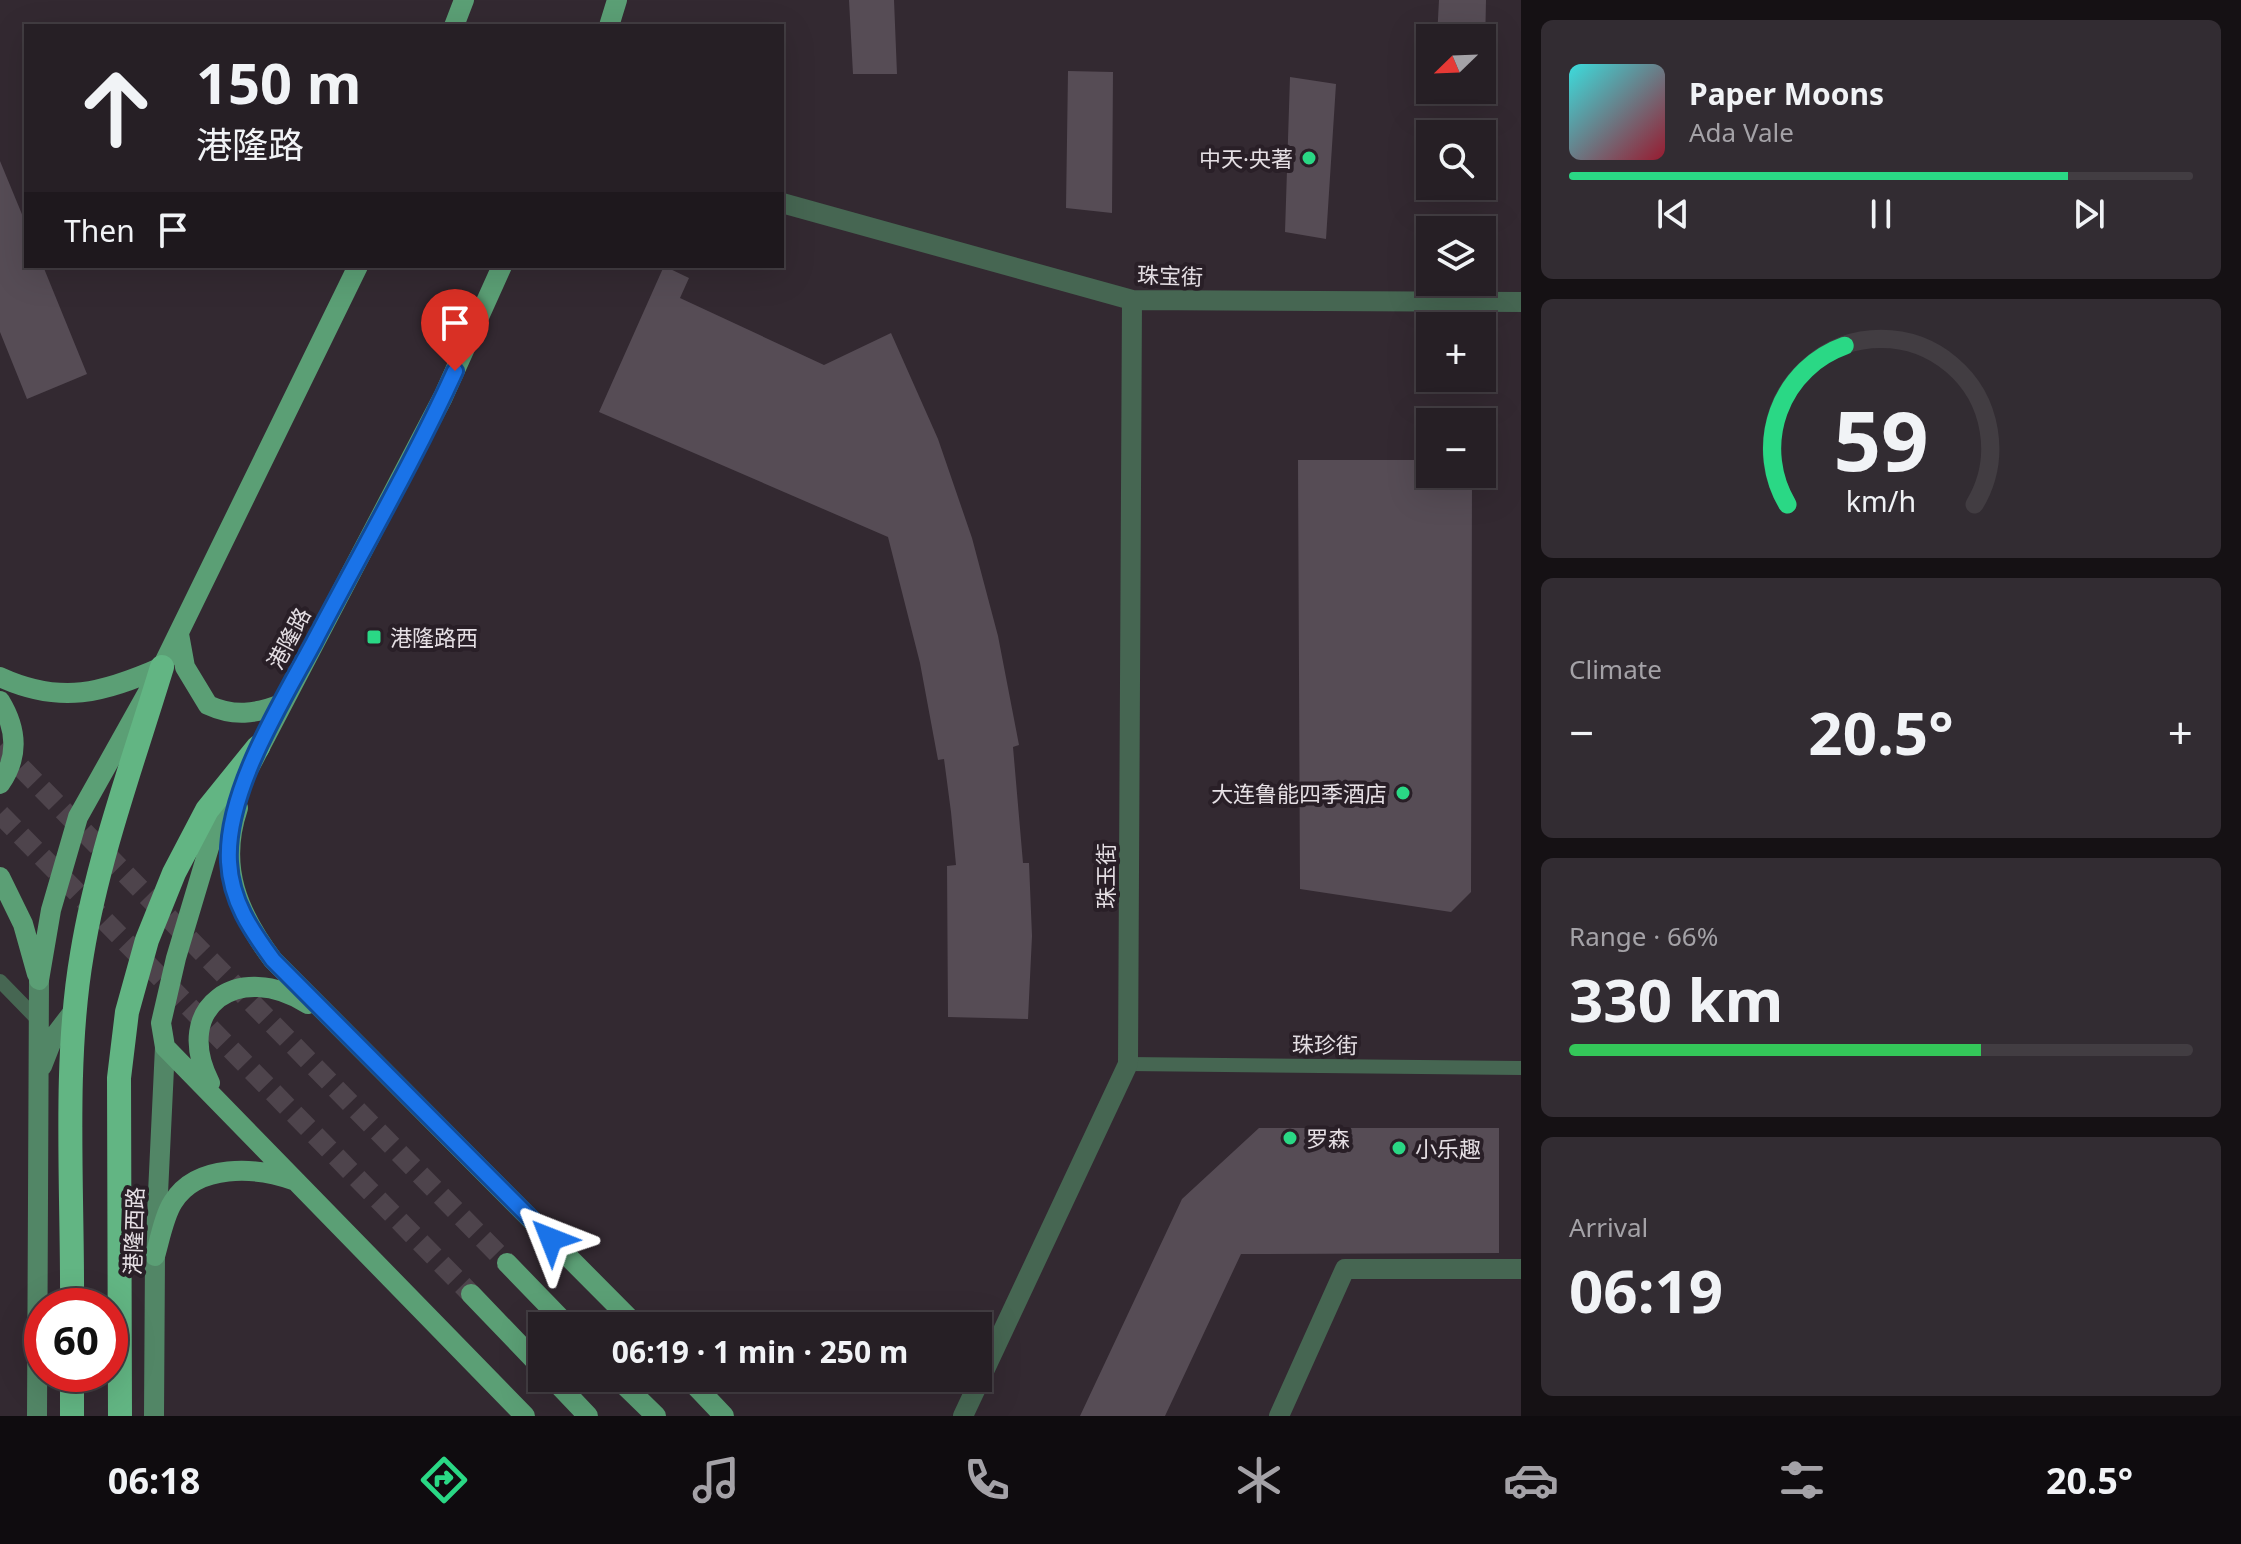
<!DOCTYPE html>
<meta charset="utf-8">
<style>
body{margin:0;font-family:"Noto Sans","Noto Sans SC",sans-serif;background:#322c32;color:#f1f3f6;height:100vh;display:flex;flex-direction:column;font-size:30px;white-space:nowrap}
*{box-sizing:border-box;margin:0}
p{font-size:26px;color:#a4a2a7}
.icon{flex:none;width:44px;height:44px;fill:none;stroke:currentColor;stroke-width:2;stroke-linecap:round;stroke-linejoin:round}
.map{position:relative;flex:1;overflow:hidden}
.panel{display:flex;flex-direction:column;gap:20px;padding:20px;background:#151114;width:720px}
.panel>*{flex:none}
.hud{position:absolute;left:24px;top:24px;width:760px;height:244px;border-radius:0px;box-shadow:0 8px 32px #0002,0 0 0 2px #423d42;background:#261f25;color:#f1f3f6;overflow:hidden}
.needle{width:52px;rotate:247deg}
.fabs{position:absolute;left:1416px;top:24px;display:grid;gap:16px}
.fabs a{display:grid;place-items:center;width:80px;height:80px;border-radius:0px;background:#261f25;box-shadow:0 8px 32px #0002,0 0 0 2px #423d42;font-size:40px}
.speed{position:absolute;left:24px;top:1288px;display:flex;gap:16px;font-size:40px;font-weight:700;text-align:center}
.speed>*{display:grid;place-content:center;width:104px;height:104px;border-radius:50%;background:#261f25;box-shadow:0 8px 32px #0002,0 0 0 2px #423d42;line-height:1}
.speed .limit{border:12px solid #d22;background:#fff;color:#111}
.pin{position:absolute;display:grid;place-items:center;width:68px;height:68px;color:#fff;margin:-82px -34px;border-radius:50% 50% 50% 0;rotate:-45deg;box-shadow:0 0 8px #0007}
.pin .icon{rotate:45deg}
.me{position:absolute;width:88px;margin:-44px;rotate:315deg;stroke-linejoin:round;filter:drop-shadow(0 0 6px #0008)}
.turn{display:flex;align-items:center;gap:28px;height:168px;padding:0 40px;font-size:36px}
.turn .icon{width:104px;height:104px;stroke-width:2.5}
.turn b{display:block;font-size:56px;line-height:68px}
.then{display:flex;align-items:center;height:76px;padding:0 40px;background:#0003;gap:16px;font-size:30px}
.big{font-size:60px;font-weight:700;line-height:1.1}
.panel .card{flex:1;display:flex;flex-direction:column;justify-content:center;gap:12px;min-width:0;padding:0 28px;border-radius:12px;background:#322c32}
.panel .dial{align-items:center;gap:0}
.dial svg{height:208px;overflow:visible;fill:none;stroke:#423d42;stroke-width:7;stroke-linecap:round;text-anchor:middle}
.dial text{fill:#f1f3f6;stroke:none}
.song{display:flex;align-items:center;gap:24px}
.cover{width:96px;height:96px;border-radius:12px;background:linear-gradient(135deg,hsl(180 70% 55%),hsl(350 70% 35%))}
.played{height:8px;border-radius:4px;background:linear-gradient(90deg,#2ad885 80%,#423d42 80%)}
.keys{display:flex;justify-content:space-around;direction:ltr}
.heat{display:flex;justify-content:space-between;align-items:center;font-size:44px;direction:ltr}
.charge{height:12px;border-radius:6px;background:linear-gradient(90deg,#34c759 66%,#423d42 0)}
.trip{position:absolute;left:528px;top:1312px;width:464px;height:80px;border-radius:0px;background:#261f25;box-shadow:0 8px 32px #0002,0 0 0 2px #423d42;font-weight:700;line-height:80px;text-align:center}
.menu{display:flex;height:128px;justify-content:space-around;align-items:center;background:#0f0c0f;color:#a4a2a7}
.menu .icon{width:56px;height:56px}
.menu .on{color:#2ad885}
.menu b{font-size:36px;color:#f1f3f6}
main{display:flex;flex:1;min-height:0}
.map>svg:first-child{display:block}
.building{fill:#564c55}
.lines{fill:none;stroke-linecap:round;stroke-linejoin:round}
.primary-tunnel{stroke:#4e444c;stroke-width:20;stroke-dasharray:20 10;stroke-linecap:butt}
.lane{stroke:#466652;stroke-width:14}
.street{stroke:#466652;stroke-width:20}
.secondary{stroke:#528666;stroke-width:20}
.primary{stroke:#5b9f75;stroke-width:20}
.highway{stroke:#62b583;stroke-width:24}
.route-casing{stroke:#114b97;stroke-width:20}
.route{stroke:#1a73e8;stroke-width:14}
.poi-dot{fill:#2ad885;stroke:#291f27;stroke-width:3}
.labels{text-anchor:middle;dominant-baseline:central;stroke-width:8;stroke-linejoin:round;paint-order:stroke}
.poi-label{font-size:22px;fill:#e5dfe4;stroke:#291f27;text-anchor:start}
.street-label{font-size:22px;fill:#e5dfe4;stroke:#291f27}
</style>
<main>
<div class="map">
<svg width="1521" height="1416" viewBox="0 0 1521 1416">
<rect width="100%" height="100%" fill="#332931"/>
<path class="building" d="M849 0H894L897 74H853Z
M1439 0H1486L1485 47 1482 38H1437Z
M1068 71 1113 72 1112 213 1066 208Z
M1290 77 1336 84 1326 239 1285 232Z
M0 161 26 224V266H43L87 374 27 399 0 332Z
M664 266 689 278 680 298 824 365 891 333 938 439 972 538 998 636 1019 745 1013 747 1023 863H1029L1032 936 1028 1019 948 1017 947 866 956 865 951 812 944 759 938 760 920 663 888 537 599 412Z
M1298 460H1430V474H1472L1471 892 1451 912 1300 889Z
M1259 1128H1499V1253L1241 1254 1165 1416H1080L1182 1199Z"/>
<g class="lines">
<path class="primary-tunnel" d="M0 746 507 1263
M0 814 471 1294"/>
<path class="lane" d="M0 981 38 1020
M1128 1064 1521 1068"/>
<path class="street" d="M782 203 1132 300 1521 302
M963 1416 1128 1064 1132 300
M1279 1416 1345 1269H1521"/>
<path class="secondary" d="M42 1066 53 1038 76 1008
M37 1416 39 980
M154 1416 155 1256 165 1047"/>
<path class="primary" d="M454 26 464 0
M609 26 617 0
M502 266 443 397 211 841 176 958 161 1023 165 1047 525 1416
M179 634 185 667 208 705C234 717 255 714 281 704
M0 677C61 705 103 693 162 667
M0 701C17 729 19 757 0 784
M238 808C218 867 238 913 273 960L637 1326
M0 877 23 924 37 974
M39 980 51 910 78 817 162 667 358 266
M210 1083C171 1006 239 960 308 1004
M155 1256C160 1239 164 1216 173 1202 197 1163 256 1167 293 1180
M507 1263 568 1326
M471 1294 542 1368
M552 1378 588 1416
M617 1378 656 1416
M688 1378 724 1416"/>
<path class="highway" d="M72 1306C73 1194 63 1064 82 954 98 857 133 762 162 667
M72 1416V1374
M120 1416 119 1078 127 1012 147 940 174 873 207 810 258 747"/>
</g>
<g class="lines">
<g class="route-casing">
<path id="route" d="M455 371C413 463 361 552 314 642 282 702 225 792 229 862 231 901 251 930 273 960L551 1239"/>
</g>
<use href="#route" class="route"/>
</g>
<g class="poi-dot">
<circle cx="1309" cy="158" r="8"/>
<rect x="366" y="629" width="16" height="16" rx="4"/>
<circle cx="1403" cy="793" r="8"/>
<circle cx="1290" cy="1138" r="8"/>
<circle cx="1399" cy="1148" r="8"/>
</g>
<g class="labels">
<g class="poi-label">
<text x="1293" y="158" text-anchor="end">中天·央著</text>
<text x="390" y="637">港隆路西</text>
<text x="1387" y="793" text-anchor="end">大连鲁能四季酒店</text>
<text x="1306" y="1138">罗森</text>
<text x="1415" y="1148">小乐趣</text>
</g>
<g class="street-label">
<text transform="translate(1170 275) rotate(2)">珠宝街</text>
<text transform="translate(288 638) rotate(-62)">港隆路</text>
<text transform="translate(1105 876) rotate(-90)">珠玉街</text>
<text transform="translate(1325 1044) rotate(1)">珠珍街</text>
<text transform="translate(133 1231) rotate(-88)">港隆西路</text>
</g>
</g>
</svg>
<div class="fabs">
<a><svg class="needle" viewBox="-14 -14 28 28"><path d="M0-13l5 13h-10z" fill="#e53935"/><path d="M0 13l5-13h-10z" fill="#a4a2a7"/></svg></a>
<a><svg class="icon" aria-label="search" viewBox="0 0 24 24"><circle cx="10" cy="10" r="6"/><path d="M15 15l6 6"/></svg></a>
<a><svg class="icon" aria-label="layers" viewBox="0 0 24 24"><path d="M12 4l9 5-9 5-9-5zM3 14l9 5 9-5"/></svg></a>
<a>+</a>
<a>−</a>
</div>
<div class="speed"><div class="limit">60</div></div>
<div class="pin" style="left:455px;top:371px;background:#d93025"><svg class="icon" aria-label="arrive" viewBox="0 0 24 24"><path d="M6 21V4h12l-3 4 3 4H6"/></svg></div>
<svg class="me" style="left:551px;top:1239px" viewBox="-20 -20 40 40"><path d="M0-17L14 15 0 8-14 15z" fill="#1a73e8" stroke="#fff" stroke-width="4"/></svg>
<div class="trip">06:19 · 1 min · 250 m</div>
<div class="hud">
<div class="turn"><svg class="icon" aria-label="ahead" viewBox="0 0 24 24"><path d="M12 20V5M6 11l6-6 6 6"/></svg><div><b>150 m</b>港隆路</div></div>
<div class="then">Then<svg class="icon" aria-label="arrive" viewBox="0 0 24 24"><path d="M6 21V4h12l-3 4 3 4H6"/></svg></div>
</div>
</div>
<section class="panel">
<div class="card">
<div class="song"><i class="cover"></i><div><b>Paper Moons</b><p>Ada Vale</p></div></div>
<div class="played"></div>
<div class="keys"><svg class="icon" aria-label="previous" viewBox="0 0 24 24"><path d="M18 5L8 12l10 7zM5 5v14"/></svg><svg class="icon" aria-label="pause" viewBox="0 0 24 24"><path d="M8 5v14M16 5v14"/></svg><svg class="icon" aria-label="next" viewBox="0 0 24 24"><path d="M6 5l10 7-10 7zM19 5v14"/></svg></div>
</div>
<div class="card dial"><svg viewBox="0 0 100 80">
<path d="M14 69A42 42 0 1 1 86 69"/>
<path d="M14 69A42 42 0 0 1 36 8" stroke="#2ad885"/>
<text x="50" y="56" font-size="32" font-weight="700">59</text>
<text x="50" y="72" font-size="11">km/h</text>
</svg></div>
<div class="card"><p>Climate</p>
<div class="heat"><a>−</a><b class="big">20.5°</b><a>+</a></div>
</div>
<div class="card"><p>Range · 66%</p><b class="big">330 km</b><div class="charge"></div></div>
<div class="card"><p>Arrival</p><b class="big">06:19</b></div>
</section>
</main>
<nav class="menu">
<b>06:18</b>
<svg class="icon on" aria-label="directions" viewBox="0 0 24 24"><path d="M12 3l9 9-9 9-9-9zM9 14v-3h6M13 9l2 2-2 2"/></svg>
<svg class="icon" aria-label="music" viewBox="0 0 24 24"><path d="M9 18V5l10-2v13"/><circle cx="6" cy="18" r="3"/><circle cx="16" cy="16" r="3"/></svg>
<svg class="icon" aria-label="phone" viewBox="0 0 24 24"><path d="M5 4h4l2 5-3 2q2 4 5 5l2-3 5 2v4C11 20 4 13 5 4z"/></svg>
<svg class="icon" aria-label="climate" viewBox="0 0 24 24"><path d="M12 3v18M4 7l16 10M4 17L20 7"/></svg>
<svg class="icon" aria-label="car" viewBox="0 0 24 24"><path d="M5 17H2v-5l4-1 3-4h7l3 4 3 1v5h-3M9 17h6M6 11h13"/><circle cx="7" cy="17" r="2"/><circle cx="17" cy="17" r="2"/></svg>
<svg class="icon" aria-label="filters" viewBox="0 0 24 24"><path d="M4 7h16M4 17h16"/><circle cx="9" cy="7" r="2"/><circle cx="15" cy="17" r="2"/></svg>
<b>20.5°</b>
</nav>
